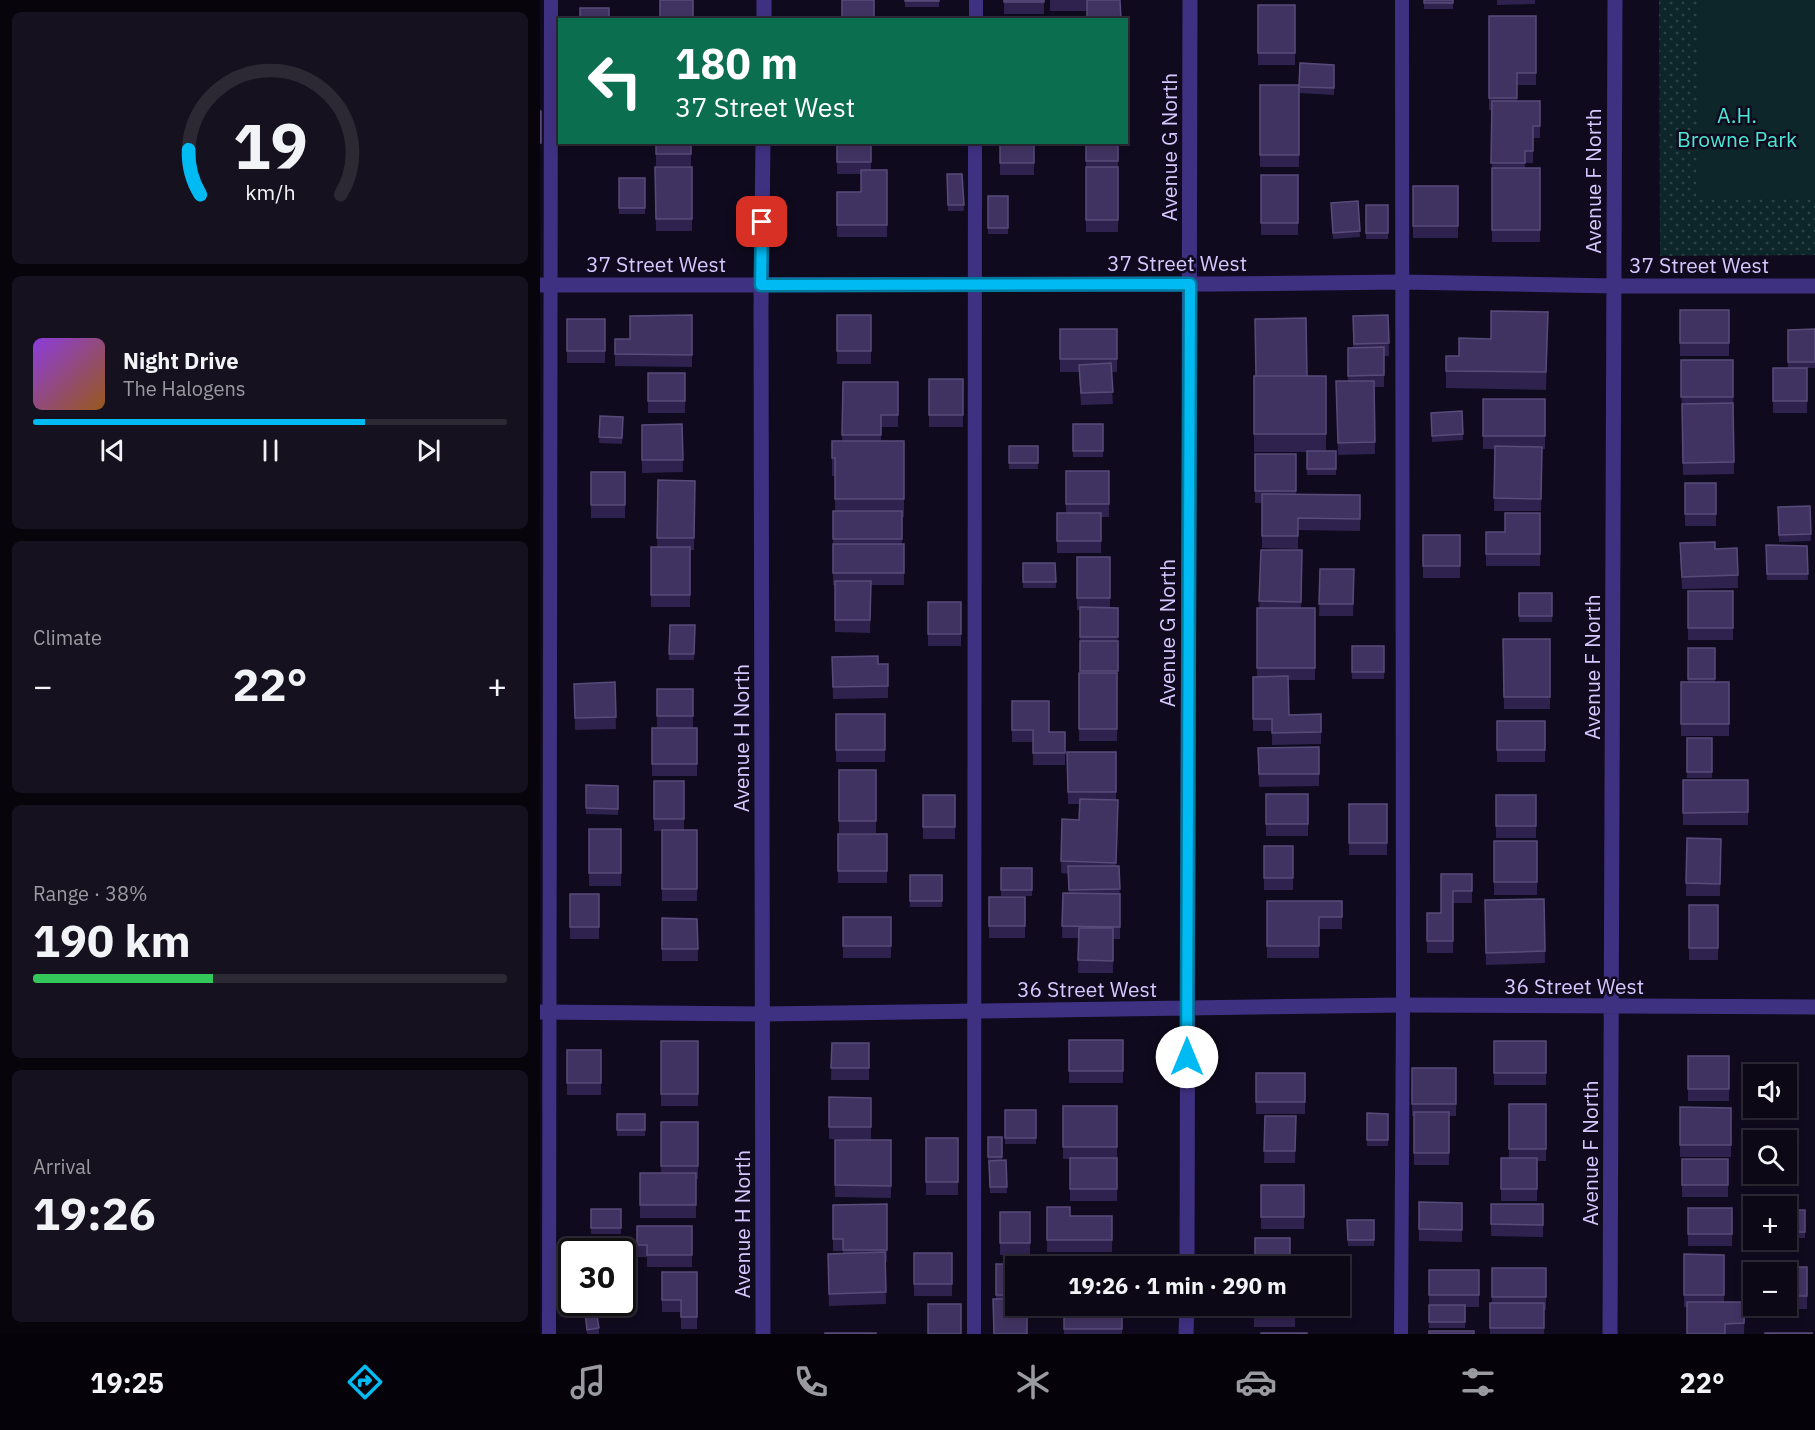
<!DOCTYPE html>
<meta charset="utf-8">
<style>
body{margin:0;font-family:"IBM Plex Sans",sans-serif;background:#15111f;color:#f1f3f6;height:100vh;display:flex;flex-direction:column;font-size:22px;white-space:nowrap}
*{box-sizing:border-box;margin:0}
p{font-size:20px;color:#9a9aa1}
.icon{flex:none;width:33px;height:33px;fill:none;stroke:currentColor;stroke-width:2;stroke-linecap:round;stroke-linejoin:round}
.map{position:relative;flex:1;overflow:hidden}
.sheet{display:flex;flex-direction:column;gap:12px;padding:12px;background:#07040c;width:540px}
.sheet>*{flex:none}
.hud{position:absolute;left:18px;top:18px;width:570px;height:126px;border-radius:0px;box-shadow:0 3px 9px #0003,0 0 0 2px #2c2935;background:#0b6e4f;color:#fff;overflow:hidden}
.fabs{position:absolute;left:1203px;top:1064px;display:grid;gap:12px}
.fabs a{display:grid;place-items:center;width:54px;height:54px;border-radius:0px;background:#0c0816;box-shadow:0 3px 9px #0003,0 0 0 2px #2c2935;font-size:30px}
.speed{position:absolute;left:18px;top:1238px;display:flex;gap:12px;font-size:30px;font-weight:700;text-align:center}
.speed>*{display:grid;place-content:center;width:78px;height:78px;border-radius:50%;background:#0c0816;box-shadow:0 3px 9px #0003,0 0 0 2px #2c2935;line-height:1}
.speed .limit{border:3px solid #111;border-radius:9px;background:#fff;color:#111}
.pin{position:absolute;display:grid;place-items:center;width:51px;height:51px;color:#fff;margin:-26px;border-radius:12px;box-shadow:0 3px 9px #0006}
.me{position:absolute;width:66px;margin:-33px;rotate:0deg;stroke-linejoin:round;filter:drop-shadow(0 0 4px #0008)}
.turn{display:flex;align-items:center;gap:21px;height:126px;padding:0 18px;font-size:27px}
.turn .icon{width:78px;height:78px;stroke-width:2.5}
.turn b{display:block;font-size:42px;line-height:51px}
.big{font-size:45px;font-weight:700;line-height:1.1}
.sheet .widget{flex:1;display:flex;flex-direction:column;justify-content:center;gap:9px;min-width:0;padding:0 21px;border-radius:9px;background:#15111f}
.sheet .dial{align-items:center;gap:0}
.dial svg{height:156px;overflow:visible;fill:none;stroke:#2c2935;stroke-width:7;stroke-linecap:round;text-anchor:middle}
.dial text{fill:#f1f3f6;stroke:none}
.song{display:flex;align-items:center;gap:18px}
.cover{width:72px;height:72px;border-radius:9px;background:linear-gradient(135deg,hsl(270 70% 55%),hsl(30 70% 35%))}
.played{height:6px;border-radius:3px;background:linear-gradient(90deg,#00bbf3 70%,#2c2935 70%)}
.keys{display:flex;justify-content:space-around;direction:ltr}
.heat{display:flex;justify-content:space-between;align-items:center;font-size:33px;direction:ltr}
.charge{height:9px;border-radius:4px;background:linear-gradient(90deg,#34c759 38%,#2c2935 0)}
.trip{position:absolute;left:465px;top:1256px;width:345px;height:60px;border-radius:0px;background:#0c0816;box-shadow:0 3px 9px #0003,0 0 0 2px #2c2935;font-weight:700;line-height:60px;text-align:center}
.tab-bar{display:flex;height:96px;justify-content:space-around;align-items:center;background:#050309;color:#9a9aa1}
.tab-bar .icon{width:42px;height:42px}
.tab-bar .on{color:#00bbf3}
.tab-bar b{font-size:27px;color:#f1f3f6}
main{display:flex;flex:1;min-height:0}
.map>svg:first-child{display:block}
.grass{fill:url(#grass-dots)}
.garden{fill:#0d2629}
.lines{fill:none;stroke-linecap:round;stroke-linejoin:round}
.service{stroke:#3f3182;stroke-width:14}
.minor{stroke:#3f3182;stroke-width:15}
.wall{fill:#2f224e}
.building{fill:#413361;stroke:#584b7a;stroke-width:1.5}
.route-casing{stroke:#007a9e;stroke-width:15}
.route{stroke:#00bbf3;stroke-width:10}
.labels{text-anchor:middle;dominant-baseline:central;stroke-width:5;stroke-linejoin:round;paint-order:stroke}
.park-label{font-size:21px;fill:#4ae8d5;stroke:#100a1e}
.street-label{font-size:21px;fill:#d5c8ff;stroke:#100a1e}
</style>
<main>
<section class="sheet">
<div class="widget dial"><svg viewBox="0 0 100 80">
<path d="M14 69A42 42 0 1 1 86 69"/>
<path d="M14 69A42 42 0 0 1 8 46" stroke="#00bbf3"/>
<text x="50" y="56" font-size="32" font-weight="700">19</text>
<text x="50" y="72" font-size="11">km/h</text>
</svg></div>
<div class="widget">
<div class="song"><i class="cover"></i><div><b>Night Drive</b><p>The Halogens</p></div></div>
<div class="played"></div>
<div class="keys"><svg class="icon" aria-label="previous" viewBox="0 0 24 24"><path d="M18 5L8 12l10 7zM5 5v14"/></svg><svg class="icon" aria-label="pause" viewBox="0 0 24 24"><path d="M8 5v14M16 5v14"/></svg><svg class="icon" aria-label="next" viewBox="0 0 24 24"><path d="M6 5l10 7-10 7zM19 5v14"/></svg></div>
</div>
<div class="widget"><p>Climate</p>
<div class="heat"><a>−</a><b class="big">22°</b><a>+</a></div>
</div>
<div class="widget"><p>Range · 38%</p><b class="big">190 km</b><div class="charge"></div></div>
<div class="widget"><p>Arrival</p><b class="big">19:26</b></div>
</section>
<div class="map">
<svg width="1275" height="1334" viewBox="0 0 1275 1334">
<defs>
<pattern id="grass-dots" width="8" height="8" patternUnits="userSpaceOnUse" patternTransform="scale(1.5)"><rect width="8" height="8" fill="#0d2629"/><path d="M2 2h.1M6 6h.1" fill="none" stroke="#2f4449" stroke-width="1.8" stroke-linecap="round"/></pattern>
</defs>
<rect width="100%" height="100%" fill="#100a1e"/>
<path class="grass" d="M1119 0H1275V255L1120 256Z"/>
<path class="garden" d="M1159 0H1275V198L1156 200Z"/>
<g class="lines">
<path class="service" d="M436 20V0
M9 1334 11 0
M434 1334 435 142
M861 1334 863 1005 862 0"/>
<path class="minor" d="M224 20V0
M223 142 221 307 223 1334
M0 285 673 284 862 282 1073 286H1275
M0 1012 223 1014 863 1005 1275 1007
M647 1266 650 0
M646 1334 647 1305
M1070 1334 1075 0"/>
</g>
<path class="wall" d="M365 0H399V7H365Z
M464 0H504V14H464Z
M510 0H580L547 11H510Z
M884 0H913V9H884Z
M957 0H995V4L957 5Z
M718 5H755V65H718Z
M949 16H996V85H977V101H1000V138H993V163H985V168H1000V242H952V110H949Z
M794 65V95L759 93V167H720V85H759Z
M116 142H151V166H116Z
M297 142H331V170H347V237H297V192H321V174H297Z
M365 142H387L366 145Z
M460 142H494V175H460Z
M546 142H578V232H546Z
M115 167H152V231H116Z
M407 174H422L424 211H408Z
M721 175H758V235H721Z
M79 178H105V214H79Z
M873 186H918V238H873Z
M448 196H468V234H448Z
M818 201 820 237 793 239 791 209Z
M826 205H848V239H826Z
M1140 310H1189V356H1140Z
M1008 312 1006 390 906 388V356H919L951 339Z
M152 315V367L75 366V339H90Z
M297 315H331V364H297Z
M848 315 849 356H844V387H834L835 454 798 455 796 381H808V348H813V316Z
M27 319H65V363H27Z
M520 329H577V372H571L573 404 541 405 539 372H520Z
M1275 329V368H1248V330Z
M1141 360H1193L1194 474 1143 475Z
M1233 368H1267V413H1233Z
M108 373H145V413H108Z
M714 376H786V451H796V475H767V452H714Z
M389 379H423V427H389Z
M303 382H358V427H341V441H364V517H362V544H364V585H331L330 633 295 632V585H293V511H295V476H292V441H302Z
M943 399H1005V449H1002L1001 511H954L955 449H943Z
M922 411 923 440 892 442 891 413Z
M60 416 83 417 82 444 59 443Z
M142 424 143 472 102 473V425Z
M533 424H563V457H533Z
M469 446H498V469H469Z
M715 454H756V494L820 495V531L758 530V549L722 548V503H715Z
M526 471H569V517H561V553H517V513H526Z
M51 472H85V518H51Z
M118 480 155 481 154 550H150V607H111V547H117Z
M1145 483H1176V526H1145Z
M1270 506 1271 541 1239 542 1238 507Z
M1000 513V566H946V532H965Z
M883 535H920V578H883Z
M1226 545 1267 546 1268 580H1227Z
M1197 548 1198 588 1142 589 1140 556 1175 549Z
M721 550H762L761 608H775V680H748L749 715 781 714V744L732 745V731H713V677H717V608H719Z
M537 557H570V608H578L577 741H539L540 610H537Z
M483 563H515L516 588H483Z
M780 569H814L813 616H779Z
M1148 591H1193V640H1148Z
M979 593H1012V622H979Z
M388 602H421V646H388Z
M130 625H155L154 660H129Z
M963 639H1010V709H964Z
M812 646H844V679H812Z
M1148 648H1175V682H1189V736H1141V682H1148Z
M292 657 338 664H348V698L293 699Z
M75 682 76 729 35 730 34 684Z
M117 689H153V728H117Z
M472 701 509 732H525V765H493V742H472Z
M296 714H345V762H296Z
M957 721H1005V762H957Z
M112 728H157V776H112Z
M1147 738H1172V778H1147Z
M779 747V786L719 787 718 748Z
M527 752H576V866L580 894V939H573V973H538L539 938H522L523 893H529L528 874 521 873 522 819 539 820 540 804H528Z
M299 770H336V833H299Z
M1143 780H1208V825H1143Z
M114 781H144V830H157V901H122V831H114Z
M46 785 78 809V815L46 814Z
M726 794H768V836H726Z
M383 795H415V839H383Z
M956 795H996V838H956Z
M809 804H847V855H809Z
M49 829H81V886H49Z
M298 834H347V883H298Z
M1147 838 1181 839 1180 896H1146Z
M954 841H997V895H954Z
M724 846H753V890H724Z
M461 868H492V896H461Z
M901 874H932V903H913V953H887V913H901Z
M370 875H402V907H370Z
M30 894H59V939H30Z
M449 897H485V938H449Z
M1004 899 1005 963 946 965 945 900Z
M727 901H802V929H779V958H727Z
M1149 905H1178V960H1149Z
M303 917H351V958H303Z
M122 918 157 919 158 961H122Z
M529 1040H583V1083H529Z
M121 1041H158V1106H121Z
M954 1041H1006V1085H954Z
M292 1043H329V1080H291Z
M27 1050H61V1095H27Z
M1148 1056H1189V1101H1148Z
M872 1068H916V1116H909V1165H874V1116H872Z
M716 1073H765V1114H716Z
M289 1097 331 1098V1140L289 1139Z
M969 1104H1006V1161H997V1201H961V1158H969Z
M523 1106H577V1201H530V1159H523Z
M1140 1107 1191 1108V1157H1140Z
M465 1110H496V1144H465Z
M827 1113 848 1114V1146H827Z
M77 1114H105V1136H77Z
M725 1116H756L755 1163H724Z
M121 1122H158V1179H156V1218H100V1173H121Z
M448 1137H462V1160H466L467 1193H450L449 1164H448Z
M386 1138H418V1195H386Z
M295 1140H351V1198L295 1197Z
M1142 1159H1188V1197H1142Z
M721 1185H764V1229H721Z
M879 1202 922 1203V1242L879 1241Z
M347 1204V1262H345L346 1304 289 1306 288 1254H303V1251H293V1205Z
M951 1204H1003V1237L951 1236Z
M507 1207 530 1216H572V1252H507Z
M1148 1208H1192V1246H1148Z
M51 1209H81V1234H51Z
M1246 1210H1265V1238H1246Z
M460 1212H490V1255H460Z
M807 1220H834V1246H808Z
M97 1226H152V1267H107V1257H97Z
M374 1253H412V1296H374Z
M1144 1254 1184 1255V1302H1205L1204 1334H1147V1307H1144Z
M456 1264H491V1266H476V1305H491V1307H487V1334H453V1299H456Z
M1267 1267V1309H1229V1305H1246V1272Z
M952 1268H1006V1310H1004V1334H950V1303H952Z
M889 1270H939V1307H925V1328H889Z
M122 1272H157V1329H141V1312H122Z
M524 1305H582V1334H524Z
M714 1305H773V1314H755V1327H714Z
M45 1312 59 1328V1334H47Z"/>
<path class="building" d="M120 0H153V20H120Z
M302 0H334V20H302Z
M365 0H399V1H365Z
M464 0H504V2H464Z
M547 0H580L581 20H547Z
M884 0H913V3H884Z
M718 5H755V53H718Z
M40 8H69V20H40Z
M949 16H996V73H977V98H949Z
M760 63 794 65V88L759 87Z
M720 85H759V155H720Z
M952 101H1000V126H993V151H985V163H951Z
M0 111H1V143H0Z
M116 142H151V154H116Z
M297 142H331V162H297Z
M460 142H494V163H460Z
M546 142H578V161H546Z
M115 167H152V219H116Z
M546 167H578V220H546Z
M952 168H1000V230H952Z
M321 170H347V225H297V192H321Z
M407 174H422L424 205H408Z
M721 175H758V223H721Z
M79 178H105V208H79Z
M873 186H918V226H873Z
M448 196H468V228H448Z
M818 201 820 231 793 233 791 203Z
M826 205H848V233H826Z
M1140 310H1189V343H1140Z
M951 311 1008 312 1006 372 906 371V356H919V338L951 339Z
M152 315V355L75 354V339H90V316Z
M297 315H331V351H297Z
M848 315 849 343 814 344 813 316Z
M766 318 767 376H716L715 319Z
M27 319H65V351H27Z
M520 329H577V359H520Z
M1275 329V362H1248V330Z
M844 347V375L808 376V348Z
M1141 360H1193V397H1141Z
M571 363 573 392 541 393 539 365Z
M1233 368H1267V401H1233Z
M108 373H145V401H108Z
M714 376H786V434H714Z
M389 379H423V415H389Z
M796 381H834L835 442 798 443Z
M303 382H358V415H341V435H302Z
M943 399H1005V436H943Z
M1193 403 1194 462 1143 463 1142 404Z
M922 411 923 434 892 436 891 413Z
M60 416 83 417 82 438 59 437Z
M142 424 143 460H102V425Z
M533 424H563V451H533Z
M292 441H364V499H295V458H292Z
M469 446H498V463H469Z
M955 446 1002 447 1001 499 954 498Z
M767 451H796V469H767Z
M715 454H756V491H715Z
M526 471H569V504H526Z
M51 472H85V505H51Z
M118 480 155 481 154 538H117Z
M1145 483H1176V514H1145Z
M722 494 820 495V519L758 518V536H722Z
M1270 506 1271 534 1239 535 1238 507Z
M293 511H362V539H293Z
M517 513H561V541H517Z
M965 513H1000V554H946V532H965Z
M883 535H920V566H883Z
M1175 542V549L1197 548 1198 575 1142 577 1140 543Z
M293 544H364V573H293Z
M1226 545 1267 546 1268 574H1227Z
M111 547H150V595H111Z
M721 550H762L761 602 719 601Z
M537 557H570V598H537Z
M483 563H515L516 582H483Z
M780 569H814L813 604H779Z
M295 581H331L330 620H295Z
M1148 591H1193V628H1148Z
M979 593H1012V616H979Z
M388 602H421V634H388Z
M540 607 578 608V637H540Z
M717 608H775V668H717Z
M130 625H155L154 654H129Z
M963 639H1010V697H964Z
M540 641H578V671H540Z
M812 646H844V672H812Z
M1148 648H1175V679H1148Z
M338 656V664H348V686L293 687 292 657Z
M539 673H577V729H539Z
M748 676 749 715 781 714V732L732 733V719H713V677Z
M75 682 76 717 35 718 34 684Z
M1141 682H1189V724H1141Z
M117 689H153V716H117Z
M472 701H509V732H525V753H493V730H472Z
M296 714H345V750H296Z
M957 721H1005V750H957Z
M112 728H157V764H112Z
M1147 738H1172V772H1147Z
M779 747V774H719L718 748Z
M527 752H576V792H528Z
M299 770H336V821H299Z
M1143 780H1208V812L1143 813Z
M114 781H144V819H114Z
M46 785 78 786V809L46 808Z
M726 794H768V824H726Z
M383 795H415V827H383Z
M956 795H996V826H956Z
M540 799 578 800 576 863 521 861 522 819 539 820Z
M809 804H847V843H809Z
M49 829H81V873H49Z
M122 830H157V889H122Z
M298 834H347V871H298Z
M1147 838 1181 839 1180 884 1146 883Z
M954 841H997V882H954Z
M724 846H753V878H724Z
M528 866H579L580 889 529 890Z
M461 868H492V890H461Z
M901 874H932V891H913V941H887V913H901Z
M370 875H402V901H370Z
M523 893 580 894V927L522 926Z
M30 894H59V927H30Z
M449 897H485V926H449Z
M1004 899 1005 951 946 953 945 900Z
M727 901H802V917H779V946H727Z
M1149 905H1178V948H1149Z
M303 917H351V946H303Z
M122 918 157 919 158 949H122Z
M539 928H573V961L538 960Z
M529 1040H583V1071H529Z
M121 1041H158V1094H121Z
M954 1041H1006V1073H954Z
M292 1043H329V1068H291Z
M27 1050H61V1083H27Z
M1148 1056H1189V1089H1148Z
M872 1068H916V1104H872Z
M716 1073H765V1102H716Z
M289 1097 331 1098V1127H289Z
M969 1104H1006V1149H969Z
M523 1106H577V1147H523Z
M1140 1107 1191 1108V1145H1140Z
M465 1110H496V1138H465Z
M874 1112H909V1153H874Z
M827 1113 848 1114V1140H827Z
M77 1114H105V1130H77Z
M725 1116H756L755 1151H724Z
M121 1122H158V1166H121Z
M448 1137H462V1157H448Z
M386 1138H418V1182H386Z
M295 1140H351V1186L295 1185Z
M530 1158H577V1189H530Z
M961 1158H997V1189H961Z
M1142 1159H1188V1185H1142Z
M466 1160 467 1187H450L449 1161Z
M100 1173H156V1205H100Z
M721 1185H764V1217H721Z
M879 1202 922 1203V1230L879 1229Z
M347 1204V1250H303V1239H293V1205Z
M951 1204H1003V1225L951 1224Z
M507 1207H530V1216H572V1240H507Z
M1148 1208H1192V1234H1148Z
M51 1209H81V1228H51Z
M1246 1210H1265V1232H1246Z
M460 1212H490V1243H460Z
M807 1220H834V1240H808Z
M97 1226H152V1255H107V1245H97Z
M715 1238H750V1266H715Z
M345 1252 346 1292 289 1294 288 1254Z
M374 1253H412V1284H374Z
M1144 1254 1184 1255V1295H1144Z
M528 1260H573V1266H528Z
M456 1264H491V1266H476V1295H456Z
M1229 1267H1267V1296H1246V1272H1229Z
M952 1268H1006V1297H952Z
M889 1270H939V1295H889Z
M122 1272H157V1317H141V1300H122Z
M453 1299H476V1305H487V1334H454Z
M1147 1302H1205L1204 1323 1185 1324V1334H1147Z
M950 1303H1004V1328H950Z
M388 1304H421V1334H388Z
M524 1305H582V1329H524Z
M714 1305H755V1315H714Z
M889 1305H925V1322H889Z
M56 1310 59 1328 47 1330 45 1312Z
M889 1331H934V1334H889Z
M285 1333H336V1334H285Z
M721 1333H767V1334H721Z
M1225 1333H1272V1334H1225Z"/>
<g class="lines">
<g class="route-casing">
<path id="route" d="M222 222 221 285 650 284 647 1057"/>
</g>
<use href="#route" class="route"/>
</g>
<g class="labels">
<g class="park-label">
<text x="1197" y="115">A.H.<tspan x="1197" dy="24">Browne Park</tspan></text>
</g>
<g class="street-label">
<text transform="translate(629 147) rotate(-90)">Avenue G North</text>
<text transform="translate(1053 181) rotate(-90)">Avenue F North</text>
<text x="637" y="263">37 Street West</text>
<text x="116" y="264">37 Street West</text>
<text x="1159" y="265">37 Street West</text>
<text transform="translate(627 633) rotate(-90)">Avenue G North</text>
<text transform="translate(1052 667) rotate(-90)">Avenue F North</text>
<text transform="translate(201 738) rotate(-90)">Avenue H North</text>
<text x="1034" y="986">36 Street West</text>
<text x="547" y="989">36 Street West</text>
<text transform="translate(1050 1153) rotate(-90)">Avenue F North</text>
<text transform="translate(202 1224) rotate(-90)">Avenue H North</text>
</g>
</g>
</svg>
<div class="fabs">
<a><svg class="icon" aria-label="sound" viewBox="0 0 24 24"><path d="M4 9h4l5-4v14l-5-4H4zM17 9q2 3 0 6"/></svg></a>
<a><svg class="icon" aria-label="search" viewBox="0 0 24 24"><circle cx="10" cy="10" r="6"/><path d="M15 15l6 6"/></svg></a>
<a>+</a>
<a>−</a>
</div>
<div class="speed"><div class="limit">30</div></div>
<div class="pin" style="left:222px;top:222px;background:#d93025"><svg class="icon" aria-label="arrive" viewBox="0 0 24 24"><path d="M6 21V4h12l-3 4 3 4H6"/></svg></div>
<svg class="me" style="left:647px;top:1057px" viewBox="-20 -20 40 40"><circle r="19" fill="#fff"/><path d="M0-13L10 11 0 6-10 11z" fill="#00bbf3"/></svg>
<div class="trip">19:26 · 1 min · 290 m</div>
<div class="hud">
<div class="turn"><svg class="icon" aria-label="left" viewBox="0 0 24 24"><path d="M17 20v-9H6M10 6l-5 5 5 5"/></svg><div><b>180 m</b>37 Street West</div></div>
</div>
</div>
</main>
<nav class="tab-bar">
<b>19:25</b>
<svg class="icon on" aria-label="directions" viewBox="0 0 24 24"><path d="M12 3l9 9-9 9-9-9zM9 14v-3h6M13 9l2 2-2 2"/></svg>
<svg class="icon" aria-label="music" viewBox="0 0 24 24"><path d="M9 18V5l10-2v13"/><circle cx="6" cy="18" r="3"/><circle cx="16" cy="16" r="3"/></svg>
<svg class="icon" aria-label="phone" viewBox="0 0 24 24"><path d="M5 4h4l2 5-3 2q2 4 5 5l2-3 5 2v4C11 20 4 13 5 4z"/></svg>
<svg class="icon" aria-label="climate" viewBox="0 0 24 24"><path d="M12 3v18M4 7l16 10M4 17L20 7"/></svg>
<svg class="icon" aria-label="car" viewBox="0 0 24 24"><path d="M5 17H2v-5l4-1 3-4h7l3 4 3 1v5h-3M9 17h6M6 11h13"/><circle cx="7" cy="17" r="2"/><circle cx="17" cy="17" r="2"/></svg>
<svg class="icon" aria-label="filters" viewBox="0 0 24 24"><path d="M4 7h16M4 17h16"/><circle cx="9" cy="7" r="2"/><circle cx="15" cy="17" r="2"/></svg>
<b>22°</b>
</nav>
